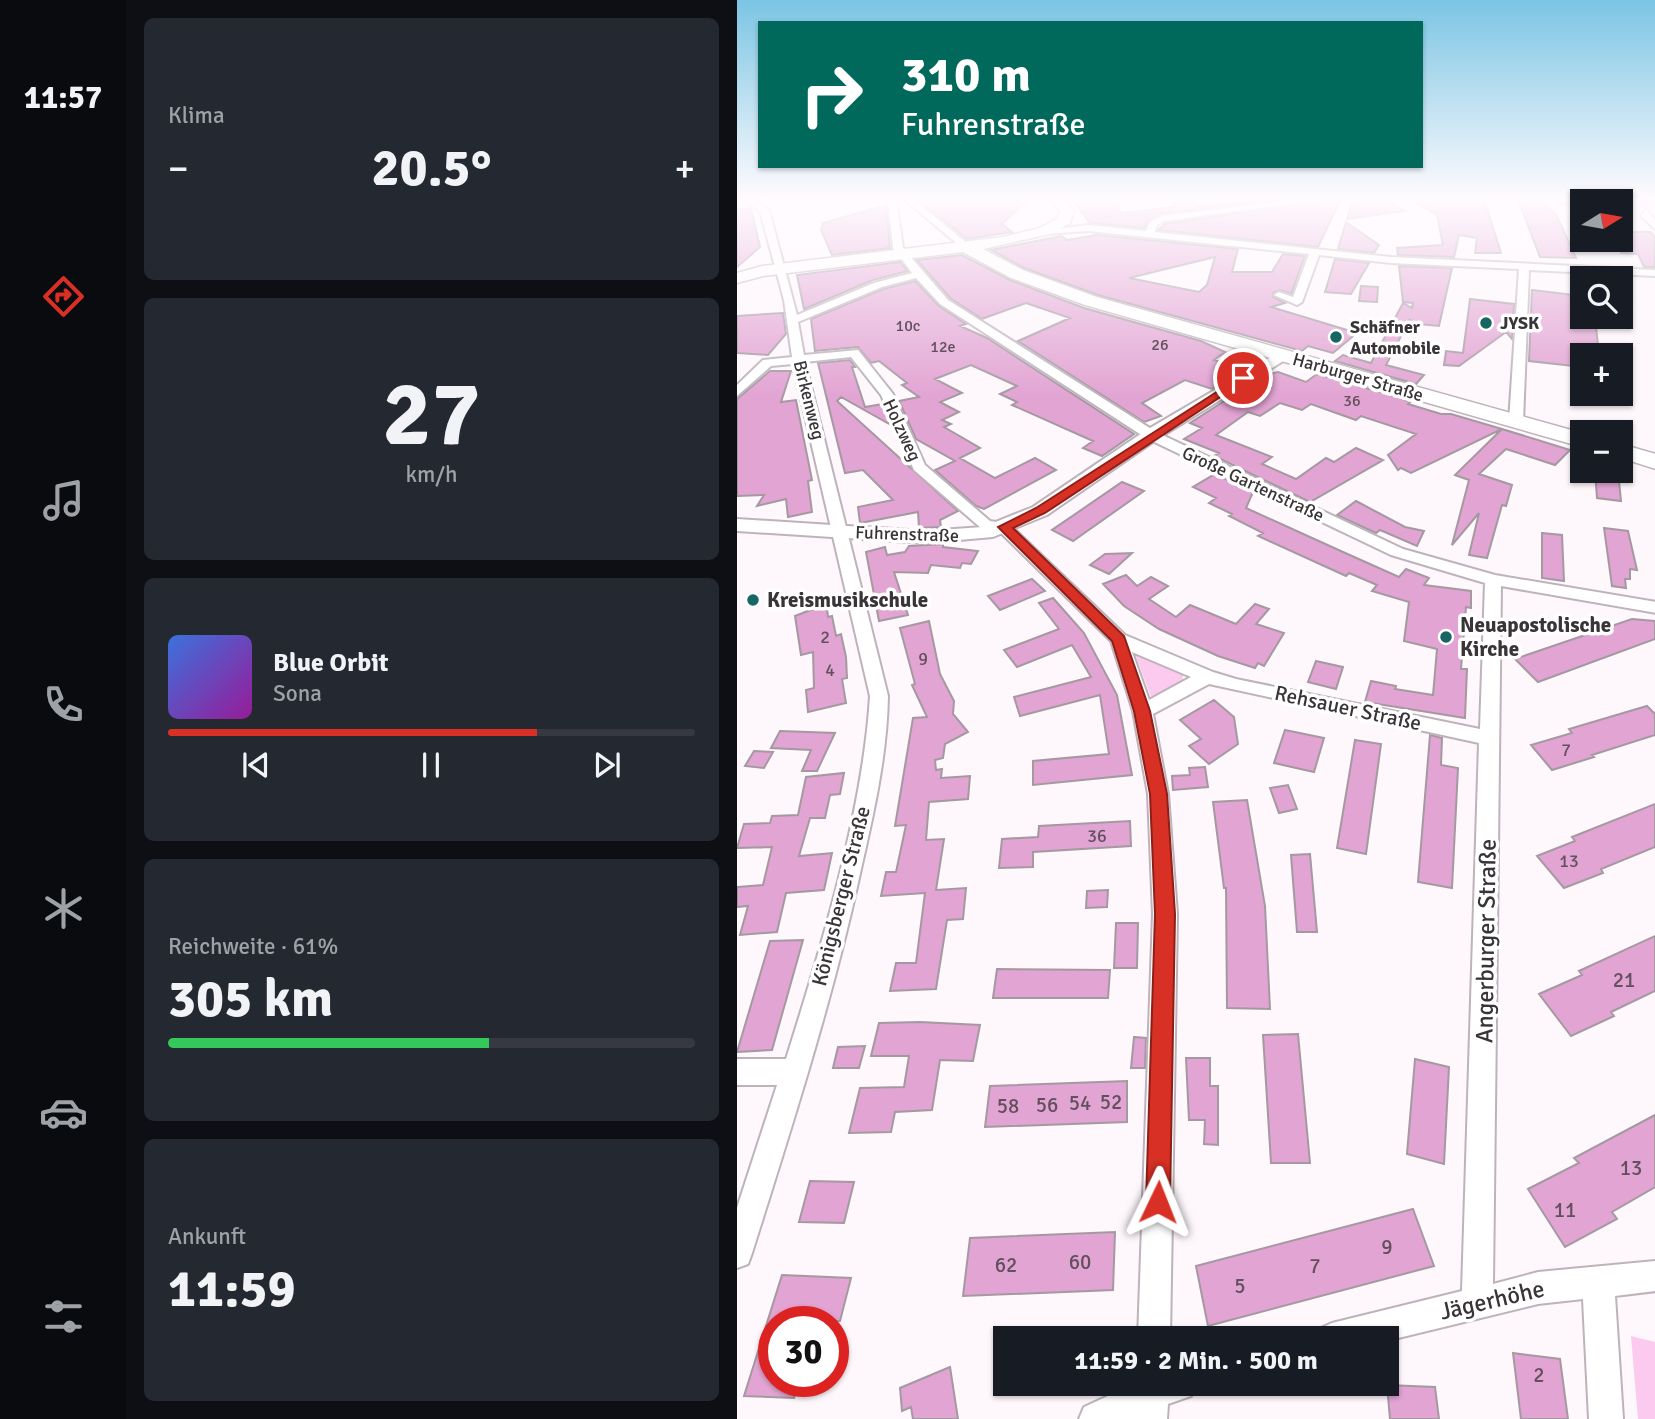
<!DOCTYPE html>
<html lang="de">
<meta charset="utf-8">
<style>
body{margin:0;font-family:Signika,sans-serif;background:#242831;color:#f1f3f6;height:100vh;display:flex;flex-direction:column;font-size:26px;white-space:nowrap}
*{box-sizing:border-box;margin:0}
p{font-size:23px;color:#9ea1a6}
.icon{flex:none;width:38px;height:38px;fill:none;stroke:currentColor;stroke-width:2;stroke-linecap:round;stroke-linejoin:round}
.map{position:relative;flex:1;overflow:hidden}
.panel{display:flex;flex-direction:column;gap:18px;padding:18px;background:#0d0f14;width:611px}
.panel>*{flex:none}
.top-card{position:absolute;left:21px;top:21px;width:665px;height:147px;border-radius:0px;box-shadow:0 2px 5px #0004;background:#00695c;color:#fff;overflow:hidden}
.needle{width:46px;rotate:79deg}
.tools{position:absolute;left:833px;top:189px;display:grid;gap:14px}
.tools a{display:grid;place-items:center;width:63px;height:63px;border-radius:0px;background:#171b24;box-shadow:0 2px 5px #0004;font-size:35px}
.speed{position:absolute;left:21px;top:1306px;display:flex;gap:14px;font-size:35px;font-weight:700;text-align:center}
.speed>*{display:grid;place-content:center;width:91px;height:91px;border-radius:50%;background:#171b24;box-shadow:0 2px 5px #0004;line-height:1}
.speed .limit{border:10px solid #d22;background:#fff;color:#111}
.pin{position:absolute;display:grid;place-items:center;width:60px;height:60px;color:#fff;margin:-30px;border:4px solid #fff;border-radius:50%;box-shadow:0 2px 7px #0007}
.me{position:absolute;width:77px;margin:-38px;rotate:2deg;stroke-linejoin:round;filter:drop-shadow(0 0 5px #0008)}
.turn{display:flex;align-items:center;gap:24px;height:147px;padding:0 28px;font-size:32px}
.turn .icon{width:91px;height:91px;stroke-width:2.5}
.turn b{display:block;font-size:49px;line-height:60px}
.big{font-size:52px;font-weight:800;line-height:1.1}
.panel .widget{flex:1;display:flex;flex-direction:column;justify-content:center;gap:10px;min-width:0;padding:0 24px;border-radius:10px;background:#242831}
.panel .dial{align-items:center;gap:0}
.dial b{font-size:91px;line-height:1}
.song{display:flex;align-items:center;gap:21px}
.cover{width:84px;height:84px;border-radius:10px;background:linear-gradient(135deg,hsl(220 70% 55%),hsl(300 70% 35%))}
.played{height:7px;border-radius:4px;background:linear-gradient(90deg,#d93025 70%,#363941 70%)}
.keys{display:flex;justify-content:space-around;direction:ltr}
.heat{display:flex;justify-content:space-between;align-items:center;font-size:38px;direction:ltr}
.charge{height:10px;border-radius:5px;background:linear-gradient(90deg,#34c759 61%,#363941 0)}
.trip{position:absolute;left:256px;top:1326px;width:406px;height:70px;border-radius:0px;background:#171b24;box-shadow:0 2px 5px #0004;font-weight:800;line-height:70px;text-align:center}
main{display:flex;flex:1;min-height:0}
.menu{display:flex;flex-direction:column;width:126px;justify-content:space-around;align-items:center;background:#090b0e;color:#9ea1a6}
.menu .icon{width:49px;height:49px}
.menu .selected{color:#d93025}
.menu b{font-size:32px;color:#f1f3f6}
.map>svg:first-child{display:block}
.green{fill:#fccaef}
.building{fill:#e2a4d3;stroke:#a499a1;stroke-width:2;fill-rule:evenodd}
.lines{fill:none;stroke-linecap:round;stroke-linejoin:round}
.minor-casing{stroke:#beb3bb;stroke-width:4}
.tertiary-casing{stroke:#beb3bb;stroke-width:4}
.primary-casing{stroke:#beb3bb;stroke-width:3}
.minor{fill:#fff;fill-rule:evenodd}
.tertiary{fill:#fff;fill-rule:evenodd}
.primary{fill:#fff;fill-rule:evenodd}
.route{fill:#d93025;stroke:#8d1f18;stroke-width:2}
.poi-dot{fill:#176665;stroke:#fff;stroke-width:2.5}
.labels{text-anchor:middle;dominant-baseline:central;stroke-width:7;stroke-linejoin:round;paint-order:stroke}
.far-number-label{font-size:16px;fill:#62505e}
.far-poi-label{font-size:18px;font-weight:bold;fill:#383437;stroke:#fff;text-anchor:start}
.far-street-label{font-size:18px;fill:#383437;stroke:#fff}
.number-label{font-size:18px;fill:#62505e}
.poi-label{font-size:21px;font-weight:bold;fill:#383437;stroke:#fff;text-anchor:start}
.street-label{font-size:21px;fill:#383437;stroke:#fff}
.near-number-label{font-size:21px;fill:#62505e}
.near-street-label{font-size:24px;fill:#383437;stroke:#fff}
</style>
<main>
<nav class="menu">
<b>11:57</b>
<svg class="icon selected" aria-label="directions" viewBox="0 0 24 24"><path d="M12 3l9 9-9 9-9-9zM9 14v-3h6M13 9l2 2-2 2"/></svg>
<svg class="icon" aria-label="music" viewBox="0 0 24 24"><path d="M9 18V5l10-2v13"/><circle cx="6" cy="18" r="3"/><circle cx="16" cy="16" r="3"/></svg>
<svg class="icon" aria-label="phone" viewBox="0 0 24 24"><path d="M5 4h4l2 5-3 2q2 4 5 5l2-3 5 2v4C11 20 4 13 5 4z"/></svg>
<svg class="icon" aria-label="climate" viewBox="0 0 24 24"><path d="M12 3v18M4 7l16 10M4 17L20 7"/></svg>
<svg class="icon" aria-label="car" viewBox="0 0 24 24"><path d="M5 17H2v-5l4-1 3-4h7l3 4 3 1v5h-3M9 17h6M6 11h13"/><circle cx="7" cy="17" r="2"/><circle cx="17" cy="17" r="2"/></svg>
<svg class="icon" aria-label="filters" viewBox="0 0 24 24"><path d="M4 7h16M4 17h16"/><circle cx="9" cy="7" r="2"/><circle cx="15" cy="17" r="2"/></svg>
</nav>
<section class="panel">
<div class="widget"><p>Klima</p>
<div class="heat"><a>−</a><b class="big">20.5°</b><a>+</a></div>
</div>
<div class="widget dial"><b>27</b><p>km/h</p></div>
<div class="widget">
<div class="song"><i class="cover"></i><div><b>Blue Orbit</b><p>Sona</p></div></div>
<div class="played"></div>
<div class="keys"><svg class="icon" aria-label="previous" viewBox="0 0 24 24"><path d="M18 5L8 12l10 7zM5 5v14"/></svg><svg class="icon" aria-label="pause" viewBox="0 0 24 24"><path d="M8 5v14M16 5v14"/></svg><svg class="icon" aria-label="next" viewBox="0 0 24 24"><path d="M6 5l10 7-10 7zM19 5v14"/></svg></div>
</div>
<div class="widget"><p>Reichweite · 61%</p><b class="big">305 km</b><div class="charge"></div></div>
<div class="widget"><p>Ankunft</p><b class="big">11:59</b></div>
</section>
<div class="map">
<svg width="919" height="1419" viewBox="0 0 919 1419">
<rect width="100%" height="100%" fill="#fef7fc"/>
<path class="green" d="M813 199H918V207L884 206V201H845V206H821Z
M398 654 441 670 446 676 445 682 414 697Z
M894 1336 918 1342V1419H901Z"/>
<path class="building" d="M180 199 201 201 292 199 265 224 275 232 230 239Z
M381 199 383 213 438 207 434 202 457 200 461 205 547 199 425 213 412 220 407 228 353 223 337 202Z
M591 199H604L581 247 421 230 428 224Z
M648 199 668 211 610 219 615 203Z
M672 199H747L764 253H738L740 238 722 235 717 257 661 255 660 248 706 245 700 215Z
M781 199H803L819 214 839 258 803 257Z
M149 205 153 248 95 255 84 230 86 223Z
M14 208 23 247 0 267V210Z
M609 222 642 245 637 253 601 249Z
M884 232H914L918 237V267H907L901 254 884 253Z
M360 235 501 249 495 272H535L546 254 568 256 554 294 543 290 536 293V297L548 303 534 307 620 333 596 353 571 346 565 351 361 295 287 268 254 250 324 236 330 240ZM478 257 470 285 462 292 392 278Z
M225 255 273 280 347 308 464 341 488 352 477 360 508 369 475 389 448 380 405 403 424 416 407 422 281 341 333 318 289 303 245 319 213 298 180 260Z
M598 259 632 263 614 294 588 292Z
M163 262 171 271 136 280 67 309 60 275Z
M662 266 715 268 702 326 672 323 673 319 649 365 687 375 679 384 598 361 606 355 634 363 666 303 675 308 676 303 666 302Z
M178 281 202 306 229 324 223 326 250 338 397 434 365 456 346 448 356 441 275 405 280 402 263 394 280 386 234 365 198 379 225 393 203 402 222 412 205 420 214 424 207 427 243 448 223 458 258 478 298 458 319 470 247 509 239 506 198 470 218 461 179 439 162 401 182 397 165 385 170 383 142 361 134 363 121 347 78 351 74 319 146 289Z
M624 286 641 287 640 302 622 301Z
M795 290 845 296V317H858L862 355H845V367L792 361Z
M733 299 777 304 775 339 769 332 722 366 707 365 709 351 726 353Z
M46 313 49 334 31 355 0 353V316Z
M113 360 118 367H115L128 407 145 404 154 425 104 397 100 401 221 511 203 520 204 527 182 528 181 512 123 523 121 507 156 500 126 470 108 473 81 363Z
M33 371H54L44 402 59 400 75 480 71 481 75 512 51 517 49 499 20 506 27 495 0 496V399Z
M541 372 569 382 580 374 664 398 673 402 671 404 704 414H714L765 429 674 473 664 468 661 470 651 455 679 434 624 416 619 420 574 404 565 410 543 403 523 416 511 412 479 435 535 457 525 464 559 479 589 458 597 462 619 448 646 460 573 502 477 456 482 453 447 439 465 428 453 423 528 375Z
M765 429 833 450 818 465 769 449 742 474 775 485 769 506 765 505 750 558 732 555 742 513 715 545 732 480 718 475Z
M858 471H881L884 501 860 498Z
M478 474 516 492 509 508 606 552 662 577 669 569 692 578 687 585 734 591V608L729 607 724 669H730L728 718 628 702 634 681 659 686 658 689 696 695 700 649 667 641 672 602 635 591 640 585 612 573 609 576 521 536 526 533 492 516 495 514 472 503 479 498 456 487Z
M385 482 407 491 336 541 315 530Z
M619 501 668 527 687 531 680 546 643 530 639 533 600 515Z
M867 528 891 531 900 570 893 569V579H888L889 588 875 586Z
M805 533 825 535 827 581 805 578Z
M206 544V547L241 551 234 564 225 563 223 568 194 565 191 573 157 572 171 615 142 621 129 552 148 547 150 555 168 552 172 546Z
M395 553 372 574 353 565 368 554Z
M389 575 400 586 414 577 431 586 412 599 439 617 453 605 499 624 518 604 532 609 519 624 547 633 527 666 521 663 518 668 481 656 422 629 387 606 366 584Z
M295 579 308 591 263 610 251 596Z
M316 598 347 633 380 695 395 775 296 785V761L372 754 363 695 283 716 277 697 354 677 335 645 280 667 267 650 322 629 302 603Z
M89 599 91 617 95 616 99 636 104 634 109 657 110 678 105 679 109 703 71 712 69 690 77 688 76 652 64 655 58 616 76 609V602Z
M895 619 918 621V639L801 682 778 659Z
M192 621 203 674 217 701 216 714 231 732 208 744 206 758 198 760 199 770 205 769 204 778 233 776 231 799 192 802 189 840 207 839 199 890 229 888 226 919 210 920 199 989 153 991 159 963H179L188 893 144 896 149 872H159L169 825 158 826 176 718 190 717 175 685 178 684 163 628Z
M579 661 606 667 599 689 571 682Z
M477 700 497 717 501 744 472 764 452 746 464 739 443 720Z
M910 706 918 714V735L855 755 857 757 815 770 794 745 835 733 832 729Z
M548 730 587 738 577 772 537 763Z
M43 731 98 733 80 771H65L74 750 34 748Z
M693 735 705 738 704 765 721 768 715 888 681 882Z
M618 740 644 744 629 854 600 848Z
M17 751 36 752 27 768 8 766Z
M468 767 471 787 436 790 435 776 453 775 452 768Z
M107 773 103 794 93 795 88 818H73L62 856 95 853 87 890 49 893 40 932 3 935 11 906 0 907V887L26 885 35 847 0 848 7 824 33 823 35 816 61 815 69 777Z
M551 785 560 809 542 813 533 788Z
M510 800 528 906 533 1009 490 1008 489 888H487L476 802Z
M918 804V847L864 869 866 873 827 888 800 856 838 841 835 837Z
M393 821 394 846 296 852V867L262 868 265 839 301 837 302 826Z
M573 854 580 932H560L554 855Z
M371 890 370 907 349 908 350 891Z
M379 923H401L400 968H377Z
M918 936V991L874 1012 877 1016 834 1036 802 994 845 975 842 971Z
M66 940 35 1050 0 1052 33 941Z
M260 969 373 970 371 998H256Z
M183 1022 243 1025 236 1061 203 1060 195 1110 158 1112 154 1132 112 1133 123 1088 167 1087 172 1056H134L142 1023Z
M561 1034 573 1163H534L526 1035Z
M397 1037 409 1038 408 1068H394Z
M128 1046 122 1068H96L101 1047Z
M449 1058H473V1086H481V1145L467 1144 468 1120H452Z
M678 1059 712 1067 707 1164 670 1154Z
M390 1081V1122L248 1127 253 1086Z
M918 1115V1187L875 1212 880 1219 828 1247 791 1189 842 1163 837 1158Z
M73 1181 117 1182 107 1223 62 1222Z
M676 1209 697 1266 471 1326 459 1266Z
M378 1232 376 1290 226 1296 233 1238Z
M45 1275 114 1278 103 1321H37V1381H62L57 1398 7 1396Z
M776 1353 823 1359 831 1419H784Z
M213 1367 221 1419H176L174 1407 165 1411 163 1388Z
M650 1385 698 1387 702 1419H653Z"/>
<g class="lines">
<g class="minor-casing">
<path id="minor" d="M5 199H15L32 210 60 315 137 283 175 273 156 248 151 199H159L166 248 211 300 419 432 666 549 758 575 919 602V613L764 586 756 1284 801 1272 919 1261V1291L878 1296 886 1419H852L846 1299 801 1304 649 1341V1339H579L584 1328 595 1323 725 1291 742 743 472 684 416 714 431 794 440 914 433 1339H401L416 914 411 794 396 711 374 641 262 531 244 528 177 470 144 395 114 357 68 362 151 696C150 755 137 812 124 869 96 999 55 1126 15 1253L11 1264 0 1268V1208L40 1085H0V1059H49C84 948 126 812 133 696L56 364 34 366 0 396V385L26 360 55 357 47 300 23 211ZM179 278 203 304 409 438 654 555 748 583 743 729 499 679 476 672 388 635 272 524 253 521 188 465 156 394 121 350 67 355 61 322 145 287ZM395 652 454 677 412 700Z
M167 199H176L231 244V248H225Z
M566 199H588L427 221 420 225 418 232 654 257 919 270V276L792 270 786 422 779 426 772 422 782 269 654 263 582 255 565 302 560 305 537 295 542 292 556 297 572 254 351 231 308 234 303 231 351 225 409 231 413 222 425 216Z
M909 209 919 221V230L904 216Z
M397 1384H458L454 1396 431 1404 430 1419H342L347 1407Z"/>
</g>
<g class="tertiary-casing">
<path id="tertiary" d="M546 350 551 352V358L420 439 310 515 256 537 188 543 0 531V519L188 531 246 527 296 507 408 431Z"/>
</g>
<g class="primary-casing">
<path id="primary" d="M313 199H327L337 211 333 223 313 234 246 249 286 270 360 297 845 433V447L348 305 274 278 226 252 26 276 0 283V273L25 266 266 237 303 228 321 218 323 211Z
M884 444 919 454V469L884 458Z"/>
</g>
<use href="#minor" class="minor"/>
<use href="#tertiary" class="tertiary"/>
<use href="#primary" class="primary"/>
</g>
<linearGradient id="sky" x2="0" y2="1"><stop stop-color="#7bc5e4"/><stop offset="0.5" stop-color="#fffbfe"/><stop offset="1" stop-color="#fffbfe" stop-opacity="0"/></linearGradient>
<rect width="919" height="397" fill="url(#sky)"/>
<path class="route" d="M506 375 509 376V380L308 513 276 528 387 636 413 711 430 794 438 914 433 1202 430 1211 421 1215 412 1211 409 1202 418 914 413 794 397 711 375 641 261 527 299 508Z"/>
<g class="poi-dot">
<circle cx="749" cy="323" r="7"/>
<circle cx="599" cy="337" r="7"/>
<circle cx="16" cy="600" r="7"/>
<circle cx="709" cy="637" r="7"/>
</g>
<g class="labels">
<g class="far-number-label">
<text x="171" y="326">10c</text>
<text x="423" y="345">26</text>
<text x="206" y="347">12e</text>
<text x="615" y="401">36</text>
</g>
<g class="far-poi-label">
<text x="763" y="323">JYSK</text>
<text x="613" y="327">Schäfner<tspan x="613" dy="21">Automobile</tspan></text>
</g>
<g class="far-street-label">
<text transform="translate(621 377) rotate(16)">Harburger Straße</text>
<text transform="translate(72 400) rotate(76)">Birkenweg</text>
<text transform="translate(165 430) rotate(65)">Holzweg</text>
<text transform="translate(516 484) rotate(25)">Große Gartenstraße</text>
<text transform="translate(170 534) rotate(2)">Fuhrenstraße</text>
</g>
<g class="number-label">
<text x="88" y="637">2</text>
<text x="186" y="659">9</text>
<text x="93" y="670">4</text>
<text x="829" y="750">7</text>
<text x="360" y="836">36</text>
<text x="832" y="861">13</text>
</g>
<g class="poi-label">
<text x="30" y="600">Kreismusikschule</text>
<text x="723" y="625">Neuapostolische<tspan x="723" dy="24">Kirche</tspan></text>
</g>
<g class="street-label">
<text transform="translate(611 708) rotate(12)">Rehsauer Straße</text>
<text transform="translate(104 896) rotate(-76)">Königsberger Straße</text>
</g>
<g class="near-number-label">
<text x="887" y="980">21</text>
<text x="374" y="1102">52</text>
<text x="343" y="1103">54</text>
<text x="310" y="1105">56</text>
<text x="271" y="1106">58</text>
<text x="894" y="1168">13</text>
<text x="828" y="1210">11</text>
<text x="650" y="1247">9</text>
<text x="343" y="1262">60</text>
<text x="269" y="1265">62</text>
<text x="578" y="1266">7</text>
<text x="503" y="1286">5</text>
<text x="802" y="1375">2</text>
</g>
<g class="near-street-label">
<text transform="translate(749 941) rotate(-89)">Angerburger Straße</text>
<text transform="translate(755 1300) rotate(-13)">Jägerhöhe</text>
</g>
</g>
</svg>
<div class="tools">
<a><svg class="needle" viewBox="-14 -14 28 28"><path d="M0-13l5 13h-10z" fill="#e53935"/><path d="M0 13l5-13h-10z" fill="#9ea1a6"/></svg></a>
<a><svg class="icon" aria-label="search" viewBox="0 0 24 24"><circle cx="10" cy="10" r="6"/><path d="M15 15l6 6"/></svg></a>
<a>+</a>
<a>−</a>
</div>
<div class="speed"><div class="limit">30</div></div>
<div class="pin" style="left:506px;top:378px;background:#d93025"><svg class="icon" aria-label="arrive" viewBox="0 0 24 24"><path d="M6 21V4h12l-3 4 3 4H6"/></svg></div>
<svg class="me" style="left:421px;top:1202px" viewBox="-20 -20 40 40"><path d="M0-17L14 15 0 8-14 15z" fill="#d93025" stroke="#fff" stroke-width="4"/></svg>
<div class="trip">11:59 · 2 Min. · 500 m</div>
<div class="top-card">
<div class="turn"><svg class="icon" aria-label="right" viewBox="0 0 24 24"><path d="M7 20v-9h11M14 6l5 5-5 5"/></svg><div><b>310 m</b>Fuhrenstraße</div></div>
</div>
</div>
</main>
